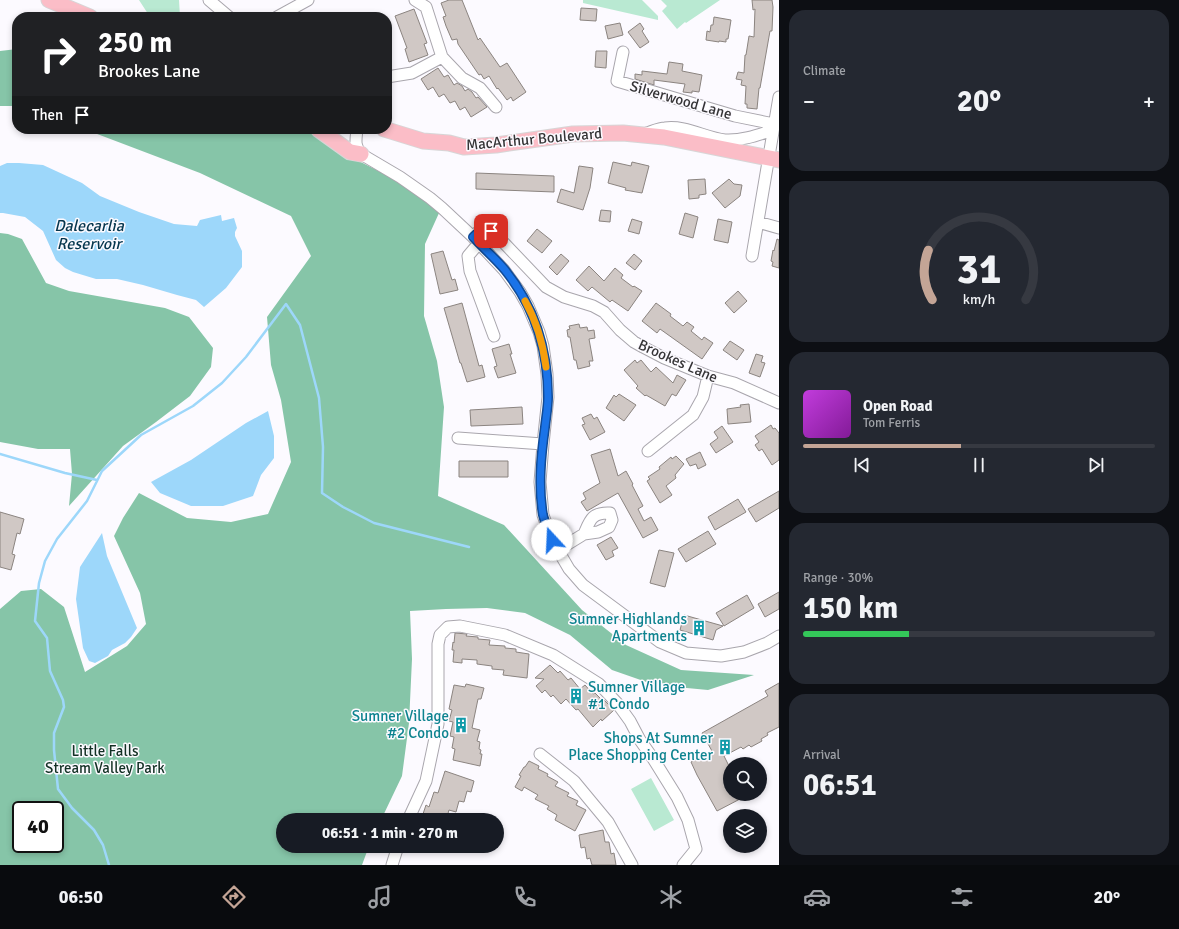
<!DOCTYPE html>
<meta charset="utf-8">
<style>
body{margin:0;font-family:Signika,sans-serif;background:#242831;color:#f1f3f6;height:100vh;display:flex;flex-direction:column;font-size:15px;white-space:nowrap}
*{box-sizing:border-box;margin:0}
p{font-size:13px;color:#9ea1a6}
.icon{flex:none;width:22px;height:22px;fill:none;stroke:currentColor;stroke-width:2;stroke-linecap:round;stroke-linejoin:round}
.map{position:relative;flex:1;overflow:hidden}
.details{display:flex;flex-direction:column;gap:10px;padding:10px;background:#0d0f14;width:400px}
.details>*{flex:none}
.banner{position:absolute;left:12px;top:12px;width:380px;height:122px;border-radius:16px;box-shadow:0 2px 6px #0003;background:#202124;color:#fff;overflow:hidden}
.controls{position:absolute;left:723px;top:757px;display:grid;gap:8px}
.controls a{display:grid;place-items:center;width:44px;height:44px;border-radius:50%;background:#171b24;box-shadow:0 2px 6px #0003;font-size:20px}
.speed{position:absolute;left:12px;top:801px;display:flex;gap:8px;font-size:20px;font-weight:700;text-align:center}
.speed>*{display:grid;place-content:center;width:52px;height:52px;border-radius:50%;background:#171b24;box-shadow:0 2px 6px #0003;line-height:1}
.speed .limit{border:2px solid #111;border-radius:6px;background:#fff;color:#111}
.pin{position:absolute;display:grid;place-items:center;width:34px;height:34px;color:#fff;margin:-17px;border-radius:8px;box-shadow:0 2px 6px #0006}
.me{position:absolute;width:44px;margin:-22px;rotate:340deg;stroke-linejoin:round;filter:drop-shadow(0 0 3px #0008)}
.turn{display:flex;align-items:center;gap:14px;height:84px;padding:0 20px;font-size:18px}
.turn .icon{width:52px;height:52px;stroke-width:2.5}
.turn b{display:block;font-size:28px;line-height:34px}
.then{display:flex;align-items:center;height:38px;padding:0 20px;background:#0003;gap:8px;font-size:15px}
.big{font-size:30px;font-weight:700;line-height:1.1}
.details .tile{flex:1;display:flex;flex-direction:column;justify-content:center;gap:6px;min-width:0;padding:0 14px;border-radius:16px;background:#242831}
.details .dial{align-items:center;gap:0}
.dial svg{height:104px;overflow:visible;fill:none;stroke:#363941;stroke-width:7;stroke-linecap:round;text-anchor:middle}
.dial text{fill:#f1f3f6;stroke:none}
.song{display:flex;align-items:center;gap:12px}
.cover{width:48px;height:48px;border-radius:6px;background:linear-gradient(135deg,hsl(290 70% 55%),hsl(290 70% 35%))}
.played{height:4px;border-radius:2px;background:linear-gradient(90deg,#c4a596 45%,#363941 45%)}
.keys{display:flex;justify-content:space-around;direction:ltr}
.heat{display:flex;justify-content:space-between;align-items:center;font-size:22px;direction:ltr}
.charge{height:6px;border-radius:3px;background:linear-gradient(90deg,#34c759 30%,#363941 0)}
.trip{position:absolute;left:276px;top:813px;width:228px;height:40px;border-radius:20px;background:#171b24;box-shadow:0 2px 6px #0003;font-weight:700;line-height:40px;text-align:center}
.tabs{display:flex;height:64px;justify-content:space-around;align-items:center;background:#090b0e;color:#9ea1a6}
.tabs .icon{width:28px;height:28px}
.tabs .active{color:#c4a596}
.tabs b{font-size:18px;color:#f1f3f6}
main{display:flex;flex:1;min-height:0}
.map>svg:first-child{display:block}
.green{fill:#b9e9d2}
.forest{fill:#86c5a8;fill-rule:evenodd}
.water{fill:#9dd7fa}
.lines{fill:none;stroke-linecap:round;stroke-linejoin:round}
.stream{stroke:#9dd7fa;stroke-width:2.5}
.building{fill:#d0c8c5;stroke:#8b8480}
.minor-casing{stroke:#a9a6ad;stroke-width:13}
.major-casing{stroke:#d7d6d7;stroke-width:17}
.minor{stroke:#fff;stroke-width:11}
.major{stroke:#fbbdc7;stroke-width:15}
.route-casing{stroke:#114b97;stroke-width:10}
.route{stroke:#1a73e8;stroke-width:7}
.slow{stroke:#f59e0b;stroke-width:7}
.labels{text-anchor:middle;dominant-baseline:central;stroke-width:3;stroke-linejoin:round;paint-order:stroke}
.street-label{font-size:15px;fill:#353436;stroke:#fcfaff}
.culture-label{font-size:15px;fill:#0d838f;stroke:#fcfaff;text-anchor:end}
.park-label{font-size:15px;fill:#133125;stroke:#fcfaff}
.water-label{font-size:16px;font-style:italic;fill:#05364e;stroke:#fcfaff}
</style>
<main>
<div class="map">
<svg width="779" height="865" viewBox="0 0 779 865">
<rect width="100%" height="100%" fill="#fcfaff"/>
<path class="green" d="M139 0H179L180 17H150Z
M583 0H642L658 16V20L583 3Z
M661 0H720L686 23 685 22 677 29 662 11 667 6Z
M651 778 674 820 654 831 631 789Z"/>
<path class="forest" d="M17 49V106H0V51Z
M84 129H312L349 156 394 179 425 201 439 213 425 244 424 316 437 361 444 407 438 496 504 525 582 610 626 645 681 670 754 675 708 690 655 685 612 670 570 635 525 613 487 608 446 609 410 611 412 659 409 723 402 776 381 820H283V846H369L362 865H0V609L21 591 41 589 64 607 85 672 127 646 146 624 140 593 114 536 123 518 139 493 187 518 231 522 268 514 291 462 281 400 271 365 267 317 311 256 291 216 200 173ZM21 810H55V844H21Z
M0 233 8 234 22 239 46 283 69 291 165 308 189 317 213 348 211 367 190 396 156 422 123 446 69 506 72 474 70 449H38L0 442Z"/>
<path class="water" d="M7 163H19L43 165 82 183 100 196 139 212 174 224 197 226 200 220 221 215 222 221 234 218 237 228 235 232V236L242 251V267L226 288 204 307 196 300 177 295 143 285 117 279H96L73 272 65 268 56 260 43 231 25 217 3 213H0V166Z
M268 411 274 436V458L261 475 253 496 223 506H191L160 493 151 482 191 460 246 423Z
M102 533 107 556 137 628 131 637 125 643 112 650 108 656 95 663 89 661 83 648 76 599 80 567Z"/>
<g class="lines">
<path class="stream" d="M0 454 65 473 97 480
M109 865 103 845 94 830 72 808 58 789 54 750V733L64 707 63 700 50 671 47 638 35 621 39 583 45 561 57 539 87 501 102 471 141 435 193 406 222 383 246 357 286 304 300 325 319 398 323 447 322 493 343 507 374 523 469 547"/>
</g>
<path class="building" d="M449 0H462L478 40 480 38 500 67 507 63 526 92 513 101 511 97 507 100 498 88 497 89 489 76 484 79 481 74 479 75 458 44 457 39 452 40 446 26 443 17 446 16 441 3Z
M752 0H772L773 7 772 31H770L760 88H759L757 109 747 108V104H745L746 86 741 85 742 80 736 79 738 72 744 73 745 55H746L749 36 754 37 755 9 753 10Z
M581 8 597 9 596 21 580 20Z
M414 9 427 43 424 44 428 55 409 62 405 49 407 48 395 16Z
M714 17 731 20 728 39H726V42L719 41V42L706 40 707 31 710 32 711 25H713Z
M620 23 623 35 608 39 605 26Z
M640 23 644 29 642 31 649 42 640 48 628 32Z
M596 51H607L606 68 595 67Z
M669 62 683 64 682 71 702 75 699 92 692 91V93L683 92 685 84 654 80V85L635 79V74L642 75V71L667 74Z
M438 68 444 77 448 75 454 85 457 83 462 86 465 91 468 89 472 92 476 98 478 97 487 107 471 117 465 107 460 110 455 101 450 103 444 94 439 97 433 87 428 90 421 79Z
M613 162 631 166 632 162 649 166 642 193 625 190 626 188 608 183Z
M579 166 593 168 590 188 583 210 557 202 561 189 574 193Z
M476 173 554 176V192L476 189Z
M705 179 706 194 699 195V198L689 199 688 180Z
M729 179 734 184 742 185 740 196 725 208 712 193Z
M601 210 611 211 610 222 599 221Z
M685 213 698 217 693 238 679 234Z
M632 219 642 222 639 234 628 231Z
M718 219 732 222 728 243 714 240Z
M537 229 552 241 542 253 527 241Z
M777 239 779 240V268L772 266 773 262 771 261 773 250 774 251Z
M443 251 452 280 455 279 458 290 440 294 431 254Z
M561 254 569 261 557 275 549 267Z
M634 254 642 261 635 270 626 263Z
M589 266 604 281 615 268 623 275 621 278 633 287 634 286 642 291 628 311 612 300 610 302 592 287 588 291 576 280Z
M738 291 747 301 734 313 725 303Z
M462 303 479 366 482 365 485 377 467 382 461 363H460L444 308Z
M656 303 671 314 670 316 683 326 687 322 694 327 691 331 702 340 704 337 713 343 702 359 660 329 657 333 642 321Z
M579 324 580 328 587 327 588 331 594 330 595 338 589 339 593 361H589L590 366 578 369 576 360H574L570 337H568L567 330 570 329 569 326Z
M730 341 744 350 737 360 723 350Z
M509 344 512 354H510L516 373 498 378 494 367 497 366 492 349Z
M756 354 763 356 761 362 765 363 760 377 749 373Z
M635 360 637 363 641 360 651 372 656 367 673 383 677 375 686 380 676 396 672 394 665 406 646 395 645 396 636 388 638 386 624 370Z
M619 394 636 405 624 421 606 408 614 395 616 397Z
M749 404 751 422 728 424 727 409 741 407 740 405Z
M522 407 523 424 471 426 470 410Z
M591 414 594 419 597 417 605 432 590 440 582 425 585 424 582 418Z
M771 425 773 429 775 428 779 433V460L772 465 762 449 759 451 755 445 759 442 755 436Z
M722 426 733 442 716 453 710 444 718 438 714 432Z
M610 449 618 476 626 471 633 484 632 485 643 506 638 509 644 521 651 517 658 530 643 538 618 493 587 511 581 502 586 499 583 493 600 483 591 455Z
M700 452 706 465 698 469 696 464 690 466 686 459Z
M676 456 684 464 675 475 676 478 666 486 672 495 660 503 647 481 650 479 648 477 660 469 659 467 671 457 672 459Z
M459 461H508V477H459Z
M779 491V508L756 522 748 509Z
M738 499 746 512 715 530 708 517Z
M0 512 24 519 20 534 17 533 12 554 15 555 11 570 0 567Z
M708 531 716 544 686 562 678 549Z
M611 537 618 548 612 551 614 556 606 560 597 545Z
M659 550 674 553 665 587 650 583Z
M779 592V609L765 617 758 604Z
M747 595 754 608 724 626 716 613Z
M684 615 723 626 716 630 713 640 680 630Z
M455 633 467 634 466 636 478 637V639L490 640 489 645 505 646V648L516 649V652L529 654 527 678 503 675 504 670 492 669V666L477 664V660L462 659V663L453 662 454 650H452L453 642 454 643Z
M550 665 558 673 560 671 568 680 571 678 580 689 585 685 593 694 595 693 603 701 604 700 614 710 602 721 601 719 593 727 578 709 576 710 566 699 561 704 553 695 551 697 545 690 542 693 536 686 544 679 535 678Z
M779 683V727L767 733 768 735 761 739 762 741 751 747 749 745 743 749 741 747 724 756 730 768V794H737L740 799 717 811 697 775 691 762 712 751 702 733 768 696 765 691Z
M466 684 484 688 481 699H478L472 728 480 730 477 741 480 742 479 749 481 750 480 754H482L480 766 453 760 455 749 452 748 454 737 450 736 453 722 449 721 452 710 449 709 454 685 465 687Z
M529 761 539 766 538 769 548 774 547 776 558 782 555 786 569 793 567 796 578 801 576 805 586 810 575 831 555 820 557 815 547 809 549 806 535 799 538 795 524 787 522 791 515 787 521 776 519 775 524 767H525Z
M445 771 474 781 471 792 467 791 464 802 459 801 456 812 449 810 446 820H421L426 805 429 807 434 792 438 793Z
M603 830 605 842H609L611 854 614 853 616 865H592L590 858 587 859 585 847 581 848 579 835Z"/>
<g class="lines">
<g class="minor-casing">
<path id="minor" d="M209 0 229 17
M415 0 426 7 442 57 462 78 480 88 496 107
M277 17 308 0
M623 52 617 81 735 116 774 124
M387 77 412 73 442 57
M357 129C356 140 354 145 361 154L400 177 430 198 442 208 473 237 504 270 520 292 528 306 539 332 543 346 547 374 548 397 543 444 540 482 543 515 552 540 569 569 583 585 660 642 686 653 721 656 744 652 767 643 779 636
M647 133C653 131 659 128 665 128 685 125 706 138 725 140 741 141 758 135 773 130
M758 222 779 228
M473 237 480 230H486L491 231 504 243 546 287 564 297 593 306 604 312 620 330 634 342 643 347 664 358 708 376 734 383 779 403
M479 243 468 256 470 271 494 336
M752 256 779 97
M458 438 543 444
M648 451 693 415 703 397 708 376
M558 550 584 534 598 532 609 527 612 520 610 513C592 512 590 520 584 534
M540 754 574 781 608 822 632 865
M408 820 426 781 438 724V644L440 635 448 627 460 626 505 635 553 655 599 684 617 703 630 721 640 740 654 760 677 797 688 820 696 849 683 865
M392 865 398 846"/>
</g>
<g class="major-casing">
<path id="major" d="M49 0 90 17
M318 129 350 152 361 154
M384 129 423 141 449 143 464 147 496 145 573 134 623 133 664 137 779 160"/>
</g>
<use href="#minor" class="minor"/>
<use href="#major" class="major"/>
</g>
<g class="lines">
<g class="route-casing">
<path id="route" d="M491 231C483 227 479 231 473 237 483 248 495 258 505 270 534 306 548 350 548 397 548 407 546 417 545 427 541 456 538 486 543 515 545 523 549 532 552 540"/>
</g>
<use href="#route" class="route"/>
<path class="slow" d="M525 301C537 322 543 344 546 367"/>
</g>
<defs>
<g id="building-bare" transform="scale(1.2)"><path d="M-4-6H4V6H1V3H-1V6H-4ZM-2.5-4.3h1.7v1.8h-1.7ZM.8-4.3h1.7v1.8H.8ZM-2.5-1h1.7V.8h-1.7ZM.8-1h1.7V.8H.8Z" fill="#0f9aa8" stroke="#fcfaff" stroke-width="2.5" paint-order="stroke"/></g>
</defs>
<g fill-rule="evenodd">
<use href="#building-bare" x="699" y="628"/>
<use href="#building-bare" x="576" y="696"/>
<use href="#building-bare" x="461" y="725"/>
<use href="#building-bare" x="725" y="747"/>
</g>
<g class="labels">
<g class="street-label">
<text transform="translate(681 100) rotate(16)">Silverwood Lane</text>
<text transform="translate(534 139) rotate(-5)">MacArthur Boulevard</text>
<text transform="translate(678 361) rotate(24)">Brookes Lane</text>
</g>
<g class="culture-label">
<text x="687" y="619">Sumner Highlands<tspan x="687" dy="17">Apartments</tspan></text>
<text x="588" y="687" text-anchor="start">Sumner Village<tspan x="588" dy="17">#1 Condo</tspan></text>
<text x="449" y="716">Sumner Village<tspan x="449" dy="17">#2 Condo</tspan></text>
<text x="713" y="738">Shops At Sumner<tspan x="713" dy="17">Place Shopping Center</tspan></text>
</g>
<g class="park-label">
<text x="105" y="751">Little Falls<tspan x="105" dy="17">Stream Valley Park</tspan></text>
</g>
<g class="water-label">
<text x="89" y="226">Dalecarlia<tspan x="89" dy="18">Reservoir</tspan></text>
</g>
</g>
</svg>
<div class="controls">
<a><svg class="icon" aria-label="search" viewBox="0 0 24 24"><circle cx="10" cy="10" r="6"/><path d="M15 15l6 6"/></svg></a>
<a><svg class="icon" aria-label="layers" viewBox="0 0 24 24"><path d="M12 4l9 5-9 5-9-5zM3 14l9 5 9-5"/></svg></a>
</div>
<div class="speed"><div class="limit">40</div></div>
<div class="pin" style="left:491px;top:231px;background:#d93025"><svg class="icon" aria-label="arrive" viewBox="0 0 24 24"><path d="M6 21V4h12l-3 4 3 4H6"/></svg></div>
<svg class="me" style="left:552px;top:540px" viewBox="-20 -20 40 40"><circle r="19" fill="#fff"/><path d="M0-13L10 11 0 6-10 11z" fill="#1a73e8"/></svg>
<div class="trip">06:51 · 1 min · 270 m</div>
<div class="banner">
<div class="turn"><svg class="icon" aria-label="right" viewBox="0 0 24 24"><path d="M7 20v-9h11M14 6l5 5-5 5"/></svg><div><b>250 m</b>Brookes Lane</div></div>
<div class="then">Then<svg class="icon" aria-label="arrive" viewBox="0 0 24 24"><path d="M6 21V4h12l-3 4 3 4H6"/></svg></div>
</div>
</div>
<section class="details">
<div class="tile"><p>Climate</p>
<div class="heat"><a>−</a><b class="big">20°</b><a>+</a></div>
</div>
<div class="tile dial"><svg viewBox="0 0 100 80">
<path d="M14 69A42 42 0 1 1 86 69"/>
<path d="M14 69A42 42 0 0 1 11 31" stroke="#c4a596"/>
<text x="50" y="56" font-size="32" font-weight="700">31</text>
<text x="50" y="72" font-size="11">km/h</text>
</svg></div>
<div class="tile">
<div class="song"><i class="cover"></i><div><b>Open Road</b><p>Tom Ferris</p></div></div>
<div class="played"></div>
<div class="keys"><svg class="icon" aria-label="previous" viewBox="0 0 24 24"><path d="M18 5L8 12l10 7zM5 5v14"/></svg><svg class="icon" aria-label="pause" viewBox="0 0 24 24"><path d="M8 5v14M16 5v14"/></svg><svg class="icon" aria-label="next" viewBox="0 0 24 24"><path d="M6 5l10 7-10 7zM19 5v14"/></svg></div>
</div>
<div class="tile"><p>Range · 30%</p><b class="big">150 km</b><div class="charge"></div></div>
<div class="tile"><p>Arrival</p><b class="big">06:51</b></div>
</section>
</main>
<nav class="tabs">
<b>06:50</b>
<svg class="icon active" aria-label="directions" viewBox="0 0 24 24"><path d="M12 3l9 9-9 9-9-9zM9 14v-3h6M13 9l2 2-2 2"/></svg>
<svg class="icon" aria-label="music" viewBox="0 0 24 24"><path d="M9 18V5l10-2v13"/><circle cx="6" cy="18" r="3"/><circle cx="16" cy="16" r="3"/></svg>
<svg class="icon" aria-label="phone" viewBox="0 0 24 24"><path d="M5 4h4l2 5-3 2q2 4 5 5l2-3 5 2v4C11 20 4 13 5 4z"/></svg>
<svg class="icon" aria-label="climate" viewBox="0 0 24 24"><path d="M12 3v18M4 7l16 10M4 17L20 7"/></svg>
<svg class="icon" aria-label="car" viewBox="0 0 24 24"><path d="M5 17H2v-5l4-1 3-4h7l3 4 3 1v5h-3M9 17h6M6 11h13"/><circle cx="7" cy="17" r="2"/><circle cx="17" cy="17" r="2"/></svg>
<svg class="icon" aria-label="filters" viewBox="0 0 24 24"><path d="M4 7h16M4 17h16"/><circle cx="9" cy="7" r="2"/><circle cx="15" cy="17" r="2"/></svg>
<b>20°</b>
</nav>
